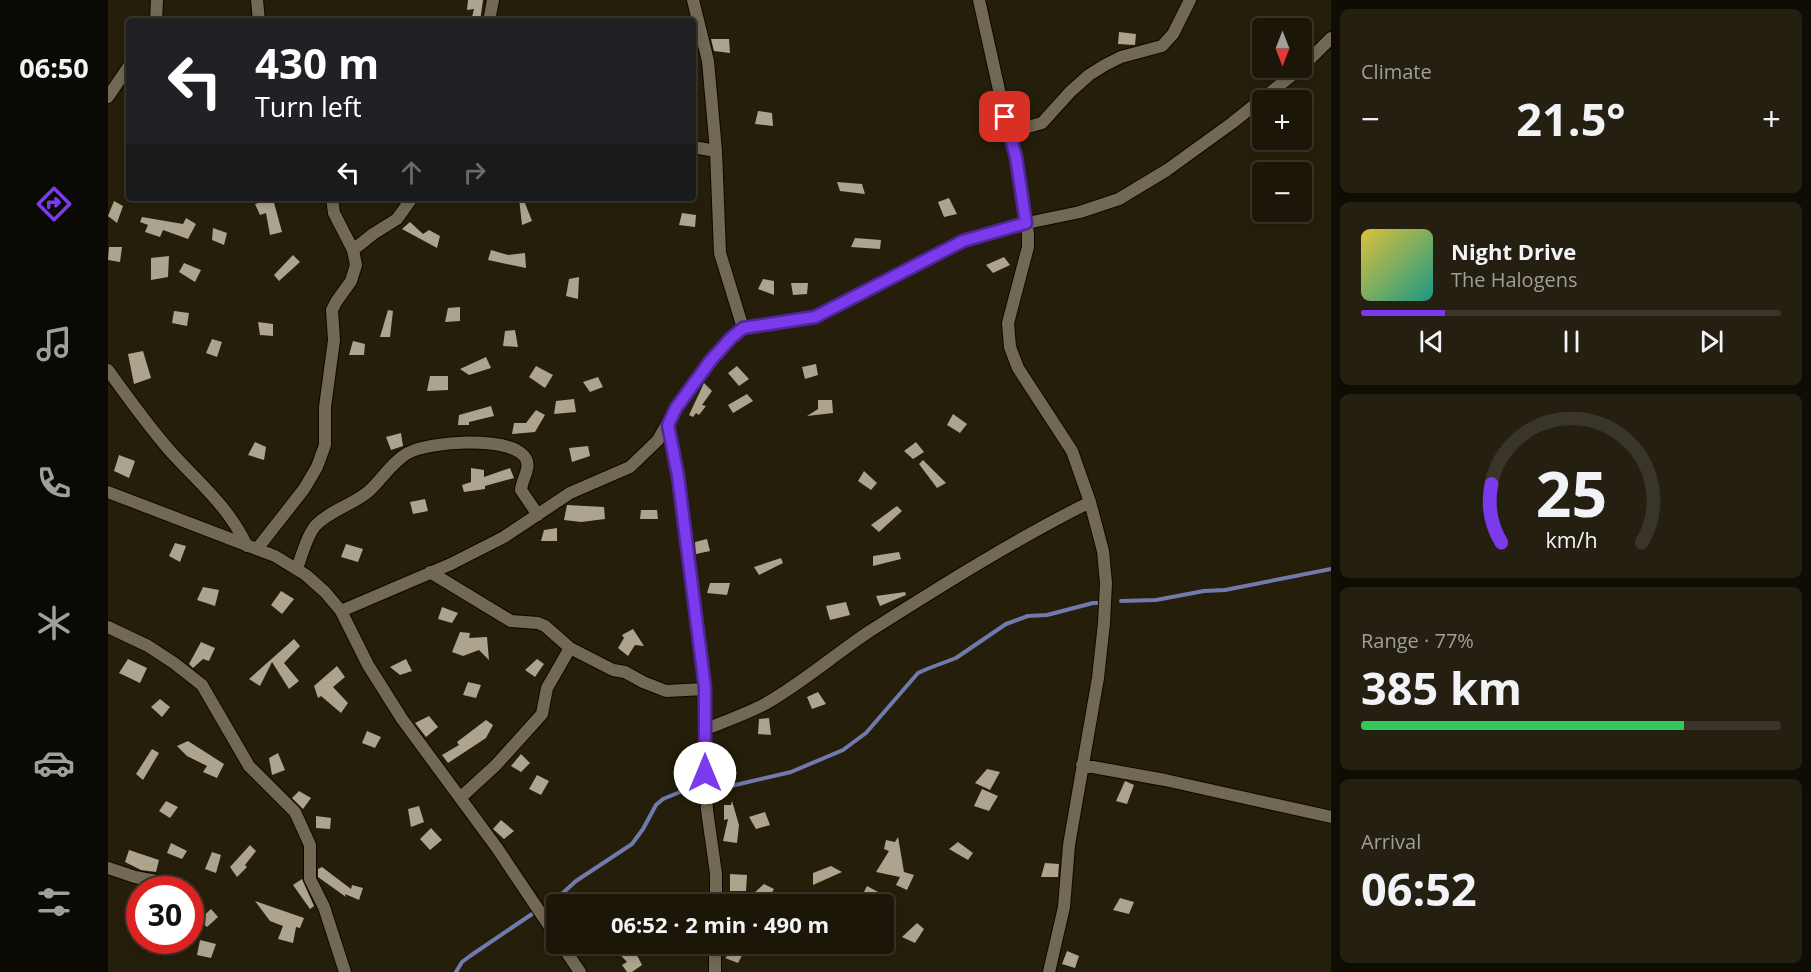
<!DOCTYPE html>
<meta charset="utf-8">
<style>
body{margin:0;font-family:"Open Sans",sans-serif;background:#251f12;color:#f1f3f6;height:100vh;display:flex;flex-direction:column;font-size:22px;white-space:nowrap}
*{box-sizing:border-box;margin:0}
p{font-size:20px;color:#a09f9c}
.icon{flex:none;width:33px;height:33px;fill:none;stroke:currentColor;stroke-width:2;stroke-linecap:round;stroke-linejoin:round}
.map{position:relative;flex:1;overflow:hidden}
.side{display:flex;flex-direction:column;gap:9px;padding:9px;background:#0f0c04;width:480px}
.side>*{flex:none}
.guide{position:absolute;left:18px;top:18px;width:570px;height:183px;border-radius:6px;box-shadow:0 3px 9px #0003,0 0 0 2px #3a3529;background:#202124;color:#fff;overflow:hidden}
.needle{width:39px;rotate:180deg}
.fabs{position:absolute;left:1144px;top:18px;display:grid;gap:12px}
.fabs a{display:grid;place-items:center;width:60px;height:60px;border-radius:6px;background:#1c1608;box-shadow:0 3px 9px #0003,0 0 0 2px #3a3529;font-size:30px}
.speed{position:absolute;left:18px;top:876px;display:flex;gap:12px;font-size:30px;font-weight:700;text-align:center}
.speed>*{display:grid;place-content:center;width:78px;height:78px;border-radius:50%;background:#1c1608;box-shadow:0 3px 9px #0003,0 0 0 2px #3a3529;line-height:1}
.speed .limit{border:9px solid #d22;background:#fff;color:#111}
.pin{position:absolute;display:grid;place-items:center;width:51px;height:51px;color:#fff;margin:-26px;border-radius:12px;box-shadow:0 3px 9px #0006}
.me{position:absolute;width:66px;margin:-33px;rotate:0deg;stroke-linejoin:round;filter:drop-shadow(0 0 4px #0008)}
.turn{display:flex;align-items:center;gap:21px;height:126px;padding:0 30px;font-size:27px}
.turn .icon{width:78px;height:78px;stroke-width:2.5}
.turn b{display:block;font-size:42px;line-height:51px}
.lanes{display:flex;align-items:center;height:57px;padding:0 30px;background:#0003;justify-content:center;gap:30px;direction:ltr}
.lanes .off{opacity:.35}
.big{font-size:45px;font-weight:700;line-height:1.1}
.side .tile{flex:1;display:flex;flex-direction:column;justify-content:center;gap:9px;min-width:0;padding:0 21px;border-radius:9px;background:#251f12}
.side .dial{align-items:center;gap:0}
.dial svg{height:156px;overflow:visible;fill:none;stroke:#3a3529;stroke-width:7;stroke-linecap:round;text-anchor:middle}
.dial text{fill:#f1f3f6;stroke:none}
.song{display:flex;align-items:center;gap:18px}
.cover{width:72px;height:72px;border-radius:9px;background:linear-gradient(135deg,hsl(50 70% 55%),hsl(170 70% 35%))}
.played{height:6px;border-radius:3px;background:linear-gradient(90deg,#7c3aed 20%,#3a3529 20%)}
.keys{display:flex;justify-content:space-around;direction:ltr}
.heat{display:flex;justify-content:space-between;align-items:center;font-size:33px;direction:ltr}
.charge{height:9px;border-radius:4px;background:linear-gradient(90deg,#34c759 77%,#3a3529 0)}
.trip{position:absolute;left:438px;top:894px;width:348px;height:60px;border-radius:6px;background:#1c1608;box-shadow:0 3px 9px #0003,0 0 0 2px #3a3529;font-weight:700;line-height:60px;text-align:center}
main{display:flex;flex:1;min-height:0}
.tabs{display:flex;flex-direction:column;width:108px;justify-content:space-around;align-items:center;background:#0b0903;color:#a09f9c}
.tabs .icon{width:42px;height:42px}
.tabs .on{color:#7c3aed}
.tabs b{font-size:27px;color:#f1f3f6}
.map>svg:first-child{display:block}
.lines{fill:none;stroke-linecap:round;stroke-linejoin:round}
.stream{stroke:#707aac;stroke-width:4}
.building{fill:#ada48d}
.minor-casing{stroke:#0e0700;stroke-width:14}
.minor{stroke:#716954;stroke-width:12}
.route-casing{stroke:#51269a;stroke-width:15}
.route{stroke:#7c3aed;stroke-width:10}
</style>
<main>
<nav class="tabs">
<b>06:50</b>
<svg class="icon on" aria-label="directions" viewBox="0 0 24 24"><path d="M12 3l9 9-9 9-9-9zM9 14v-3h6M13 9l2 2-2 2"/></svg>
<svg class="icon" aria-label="music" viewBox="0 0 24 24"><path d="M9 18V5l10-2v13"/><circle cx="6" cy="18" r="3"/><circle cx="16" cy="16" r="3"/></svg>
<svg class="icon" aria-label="phone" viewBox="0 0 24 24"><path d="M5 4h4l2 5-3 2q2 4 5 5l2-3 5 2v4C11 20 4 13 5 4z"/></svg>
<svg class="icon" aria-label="climate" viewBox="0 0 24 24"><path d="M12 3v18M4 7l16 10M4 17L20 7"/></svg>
<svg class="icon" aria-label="car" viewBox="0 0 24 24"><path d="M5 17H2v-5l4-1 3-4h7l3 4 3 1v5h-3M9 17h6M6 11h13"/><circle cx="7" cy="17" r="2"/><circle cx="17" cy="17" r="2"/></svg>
<svg class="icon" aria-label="filters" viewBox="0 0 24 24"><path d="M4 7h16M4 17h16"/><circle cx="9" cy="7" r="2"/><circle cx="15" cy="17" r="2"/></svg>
</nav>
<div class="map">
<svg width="1223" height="972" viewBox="0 0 1223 972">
<rect width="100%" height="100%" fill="#251e0a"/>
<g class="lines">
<path class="stream" d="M1013 601 1048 600 1096 591 1117 590 1223 569
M606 790 683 772 735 750 758 733 810 673 819 669 848 658 898 624 920 616 939 615 985 603H993
M447 900 468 881 524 844 535 829 548 805 555 799 572 792H592
M348 972 354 962 362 956 424 914"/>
</g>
<path class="building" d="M360 0H375L372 21H363L366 9 359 10Z
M1011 32 1028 34 1027 45 1010 44Z
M603 39H621L622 53 606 51Z
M650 111 664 113 665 126 647 124Z
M729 182 754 184 757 194 732 191Z
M411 198H415L424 221 414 225Z
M841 198 849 214 836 217 830 202Z
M165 199 174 232 162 235 158 213 152 215 147 204Z
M6 201 15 206 9 223 0 216Z
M574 213 588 215 587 227 571 225Z
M34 217 75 224 78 218 88 224 80 239 55 230 52 237 37 232 40 225 32 222Z
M302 222 315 234 321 230 332 236 329 248 294 229Z
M105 228 119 233 116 245 104 240Z
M747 238 773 240 772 249 743 247Z
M1 247H14L12 262 0 260Z
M383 250 400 255 417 253 418 268 380 260Z
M185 255 192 262 171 281 166 275Z
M61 256 60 277 43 280V258Z
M896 257 902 265 885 273 878 265Z
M76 263 93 270 87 282 71 272Z
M471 277 470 299 458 296 461 279Z
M655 279 666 281V295L650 289Z
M683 283H700L699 294 685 295Z
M352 307V321L337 322 340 308Z
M280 310 285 311 282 337H272Z
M66 311 81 313 79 326 64 323Z
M150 322 165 324V336L152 335Z
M407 330 410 347 395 346 397 331Z
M104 339 114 342 109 357 98 353Z
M245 341 257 344 256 355H241Z
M35 351 43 378 26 384 20 354Z
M378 357 383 368 361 375 352 369Z
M708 364 710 375 697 379 694 367Z
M428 366 445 375 437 388 421 377Z
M629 366 641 379 631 386 620 373Z
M322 376H340V390L319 391Z
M490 377 495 387 482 392 475 382Z
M596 383 604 391 594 405 598 406 591 415 588 413 585 417 581 415Z
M639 394 645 401 625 413 620 405Z
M466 399 468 412 446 414 448 401Z
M710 400H724L725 413 699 416 710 409Z
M383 406 386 416 361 422V425H350L351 415Z
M428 410 437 415 427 432 404 434 406 423H418Z
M845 414 859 424 852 433 839 425Z
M293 433 295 446 283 450 278 437Z
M147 442 158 447 156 460 140 455Z
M808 442 816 452 805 459 796 451Z
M480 446 482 456 464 462 461 448Z
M11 455 27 461 21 478 6 471Z
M815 460 838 483 829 488 811 464Z
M363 468 376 470V477L402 468 406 478 377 486V489L356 492 354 485 363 482Z
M756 471 769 483 763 490 750 481Z
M317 499 320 511 305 514 302 502Z
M459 505 496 507 497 519 473 522 456 520Z
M789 506 794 511 771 532 763 525Z
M533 510H549L550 519H532Z
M449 528V541H433L436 530Z
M599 539 602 551 588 554 587 542Z
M67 543 78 546 72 562 61 556Z
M238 544 255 549 250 562 233 557Z
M791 552 793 559 765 566V556Z
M673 558 675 563 651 575 646 567Z
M602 583H622L619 595 599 593Z
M95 587 111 590 107 606 89 600Z
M173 591 186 599 174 614 163 605Z
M797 592 798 595 772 606 768 596Z
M738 602 742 615 722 620 718 606Z
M334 607 350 613 344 623 330 619Z
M525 629 536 646 527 645 520 656 510 648 516 638 514 635Z
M352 632 362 633 361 638 379 637 381 660 371 650 355 656 344 652Z
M186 639 192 646 176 663 191 681 181 689 164 662 152 686 141 679Z
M93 642 107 648 101 661 95 659 85 668 81 664Z
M20 659 39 668 32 683 11 673Z
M298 659 304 671 292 675 282 667Z
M429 659 436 664 427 677 417 670Z
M229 666 237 677 225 687 240 703 233 713 213 696 210 698 206 686Z
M360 682 373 685 368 698 355 695Z
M710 692 718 704 704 709 699 697Z
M52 699 62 707 54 717 43 707Z
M321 716 330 727 318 737 307 723Z
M661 718 663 735 650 734 651 719Z
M378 720 385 725 378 738 340 763 334 755 351 745 349 742Z
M259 731 273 737 267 748 254 743Z
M80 741 116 764 109 778 95 772 99 766 79 756 69 746Z
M44 749 51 753 35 780 28 774Z
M170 753 177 770 164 775 161 758Z
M413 754 422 763 413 772 403 766Z
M879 769 892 772 882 790 867 783Z
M429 775 441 781 433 795 421 789Z
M1017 781 1026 785 1019 804 1008 801Z
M874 789 890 796 881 811 866 806Z
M191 791 203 798 195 809 184 798Z
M58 801 70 807 62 818 51 811Z
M624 801 631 825 629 843 615 841 620 819 616 820V805H623Z
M311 806 316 822 303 827 300 809Z
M657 812 662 825 648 829 641 817Z
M208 816 223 818 222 829 208 828Z
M393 820 406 831 396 839 385 829Z
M323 828 334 840 322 850 312 839Z
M790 837 796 872 806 875 799 890 788 885 792 877 768 872 781 851 776 849 778 840 787 842Z
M850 842 865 853 860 860 841 849Z
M63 843 79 851 74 859 59 853Z
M142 845 148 851 137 865 139 867 129 877 122 867Z
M21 850 51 860 48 872 33 870 17 862Z
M104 852 113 855 108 873 97 869Z
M937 863 951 864 950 877H933Z
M723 866 734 872 705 885V873Z
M214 867 243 889 244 885 255 888 251 900 237 894 238 897 210 877V869Z
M622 874 639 875 638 891H622Z
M194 879 206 906 202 909 185 885Z
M656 884 666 889 660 900 646 893Z
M759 886 772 893 764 904 751 902Z
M1012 898 1026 902 1021 914 1005 910Z
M147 901 196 918 192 928 188 927 185 943 170 939 175 926 162 921Z
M103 909 110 917 99 927 91 920Z
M809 923 816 929 807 943 794 937Z
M92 940 108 944 103 958 89 955Z
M502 944H517L530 957 534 965 524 972H519L514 965 519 962Z
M633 944H640L630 963 617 958Z
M959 951 971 956 967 968 954 964Z"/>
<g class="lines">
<g class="minor-casing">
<path id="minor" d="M149 0 151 21
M585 0 600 61 608 151 612 253 635 328
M871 0 897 117 908 157 920 234V247L900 323 902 347 910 368 964 451 982 502 995 551 998 583 996 623 990 678 961 845 956 907 941 972
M48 21 49 0
M381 21 385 0
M1194 67 1223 38
M0 97 21 66
M902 132 934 123 962 92 981 75 997 65 1013 57 1054 46 1065 34 1082 0
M585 147 608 151
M245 250 265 234 289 219 304 198
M0 370C20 398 40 426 63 452 92 484 120 506 139 546
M560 425 570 476 597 689 596 755 599 810 608 874V904
M0 492 167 556 198 575 217 592 233 611 260 665 294 719 389 848 448 936
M149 549 196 489 209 467 217 445V407L226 340 224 310 228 302 243 281 248 265 245 250 226 213 224 198
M189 568C194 556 198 537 207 526 222 510 245 505 261 491 274 479 285 461 300 453 322 441 399 436 416 456 425 466 414 478 413 490L430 515
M322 572 403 621 430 623 437 626 462 648 505 670 517 672 535 682 558 691 597 689
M233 611 343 564 396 537 462 493 522 467 550 440 568 408 603 360 623 338 635 328 707 317 855 241 919 223 972 212 1011 199 1059 170 1124 123 1193 68
M0 627 40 646 66 663 94 685 141 766 187 812 202 845V879L216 907 237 972
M598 729C618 721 638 714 657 704 694 683 726 655 762 631 833 586 906 540 982 502
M974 765 1057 780 1223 817
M352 798 388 765 434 714 439 688 462 648
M0 868 27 877 59 883
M453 944 472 972
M607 944V972"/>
</g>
<use href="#minor" class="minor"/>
</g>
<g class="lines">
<g class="route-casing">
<path id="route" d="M597 773V688L570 476 560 425 568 408 603 360 623 338 635 328 707 317 855 241 918 223 908 157 897 117"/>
</g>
<use href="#route" class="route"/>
</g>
</svg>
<div class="fabs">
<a><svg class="needle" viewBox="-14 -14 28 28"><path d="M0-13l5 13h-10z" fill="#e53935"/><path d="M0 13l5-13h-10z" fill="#a09f9c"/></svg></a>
<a>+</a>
<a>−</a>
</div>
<div class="speed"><div class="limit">30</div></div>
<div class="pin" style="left:897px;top:117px;background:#d93025"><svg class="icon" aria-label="arrive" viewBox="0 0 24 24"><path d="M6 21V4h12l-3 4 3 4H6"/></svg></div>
<svg class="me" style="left:597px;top:773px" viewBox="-20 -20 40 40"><circle r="19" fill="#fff"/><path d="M0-13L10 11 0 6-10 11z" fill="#7c3aed"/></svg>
<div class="trip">06:52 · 2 min · 490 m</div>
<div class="guide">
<div class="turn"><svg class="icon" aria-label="left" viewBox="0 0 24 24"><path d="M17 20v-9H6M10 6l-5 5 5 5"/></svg><div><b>430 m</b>Turn left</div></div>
<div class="lanes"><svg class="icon" aria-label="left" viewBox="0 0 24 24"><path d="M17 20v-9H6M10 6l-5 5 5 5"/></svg><svg class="icon off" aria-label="ahead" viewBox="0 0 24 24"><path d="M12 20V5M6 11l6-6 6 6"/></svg><svg class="icon off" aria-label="right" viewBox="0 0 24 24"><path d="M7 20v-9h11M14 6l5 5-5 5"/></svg></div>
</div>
</div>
<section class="side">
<div class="tile"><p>Climate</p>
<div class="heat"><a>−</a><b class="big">21.5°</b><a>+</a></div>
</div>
<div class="tile">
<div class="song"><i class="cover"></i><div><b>Night Drive</b><p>The Halogens</p></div></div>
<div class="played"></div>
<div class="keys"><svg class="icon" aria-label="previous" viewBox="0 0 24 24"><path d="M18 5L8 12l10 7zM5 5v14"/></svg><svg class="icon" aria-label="pause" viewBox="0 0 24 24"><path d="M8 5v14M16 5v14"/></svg><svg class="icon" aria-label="next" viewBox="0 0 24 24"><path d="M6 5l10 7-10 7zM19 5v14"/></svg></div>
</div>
<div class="tile dial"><svg viewBox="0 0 100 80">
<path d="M14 69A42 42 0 1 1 86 69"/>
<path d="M14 69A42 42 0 0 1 9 39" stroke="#7c3aed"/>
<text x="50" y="56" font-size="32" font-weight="700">25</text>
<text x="50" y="72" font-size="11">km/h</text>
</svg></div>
<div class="tile"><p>Range · 77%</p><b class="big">385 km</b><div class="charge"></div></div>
<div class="tile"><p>Arrival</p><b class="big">06:52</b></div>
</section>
</main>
